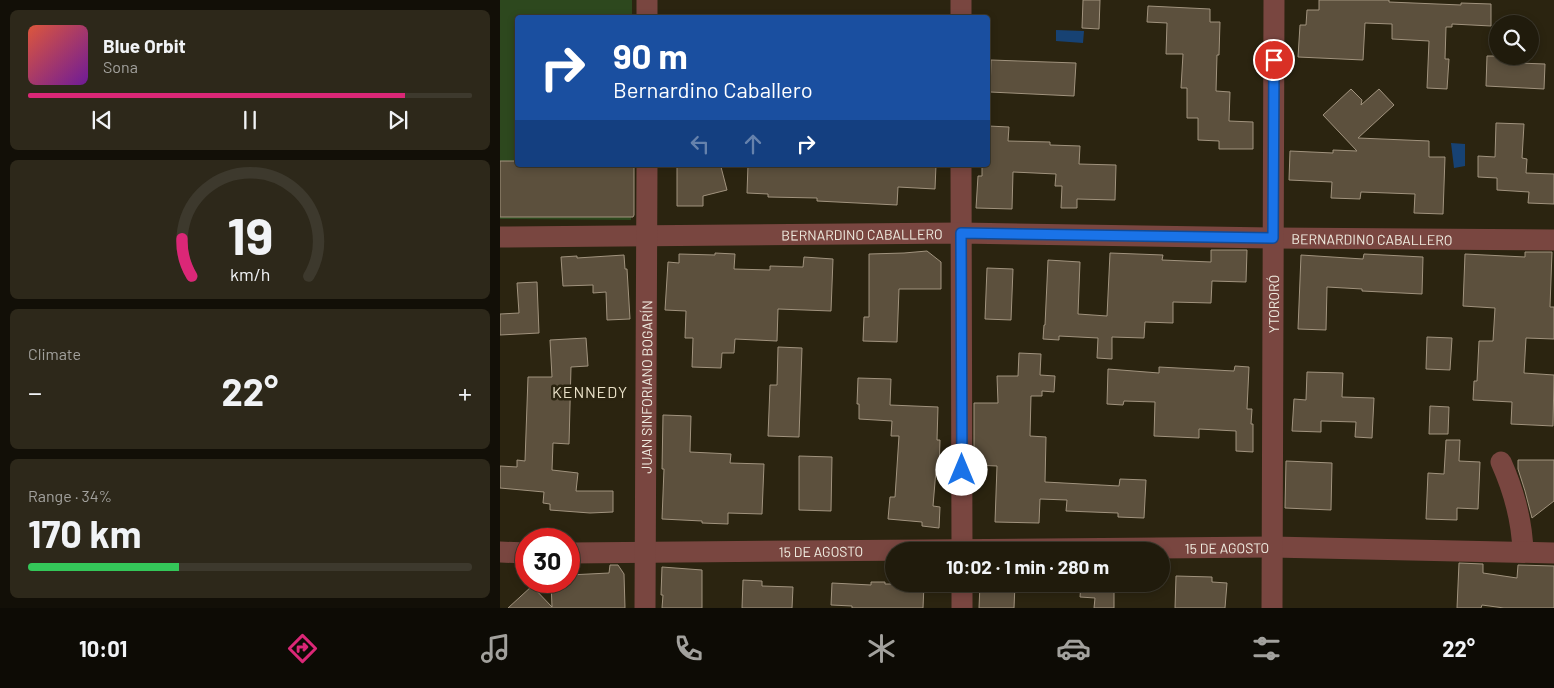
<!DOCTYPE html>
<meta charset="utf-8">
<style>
body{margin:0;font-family:Barlow,sans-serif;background:#2d281a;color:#f1f3f6;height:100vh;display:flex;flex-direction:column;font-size:19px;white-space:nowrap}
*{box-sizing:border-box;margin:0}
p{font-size:16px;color:#a2a19d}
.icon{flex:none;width:28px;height:28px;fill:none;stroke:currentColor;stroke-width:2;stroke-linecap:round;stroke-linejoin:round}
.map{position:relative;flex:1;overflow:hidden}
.panel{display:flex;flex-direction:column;gap:10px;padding:10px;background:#120f07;width:500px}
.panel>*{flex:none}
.banner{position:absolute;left:15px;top:15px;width:475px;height:152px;border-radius:5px;box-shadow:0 2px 8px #0003,0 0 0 1px #3d392d;background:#1a4fa0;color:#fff;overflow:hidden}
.tools{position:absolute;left:989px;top:15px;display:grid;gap:10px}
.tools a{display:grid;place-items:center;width:50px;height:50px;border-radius:50%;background:#201b0c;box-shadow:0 2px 8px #0003,0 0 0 1px #3d392d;font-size:25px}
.speed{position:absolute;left:15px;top:528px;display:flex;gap:10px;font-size:25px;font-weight:700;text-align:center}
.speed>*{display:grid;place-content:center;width:65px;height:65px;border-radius:50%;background:#201b0c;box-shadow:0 2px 8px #0003,0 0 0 1px #3d392d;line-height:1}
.speed .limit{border:8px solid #d22;background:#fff;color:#111}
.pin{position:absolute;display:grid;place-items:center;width:42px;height:42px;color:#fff;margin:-21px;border:2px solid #fff;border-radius:50%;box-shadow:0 1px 5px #0007}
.me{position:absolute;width:55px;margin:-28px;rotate:0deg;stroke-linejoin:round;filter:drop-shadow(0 0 4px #0008)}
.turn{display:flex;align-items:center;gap:18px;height:105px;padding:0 15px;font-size:22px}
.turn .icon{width:65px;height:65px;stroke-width:2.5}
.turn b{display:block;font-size:35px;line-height:42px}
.lanes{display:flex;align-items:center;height:48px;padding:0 15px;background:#0003;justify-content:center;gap:25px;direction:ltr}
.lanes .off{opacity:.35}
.big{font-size:38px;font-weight:700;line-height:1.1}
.panel .tile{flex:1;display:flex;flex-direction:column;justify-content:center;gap:8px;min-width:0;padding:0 18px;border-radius:8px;background:#2d281a}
.panel .dial{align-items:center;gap:0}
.dial svg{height:130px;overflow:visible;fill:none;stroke:#3d392d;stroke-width:7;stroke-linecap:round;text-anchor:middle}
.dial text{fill:#f1f3f6;stroke:none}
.song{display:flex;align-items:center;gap:15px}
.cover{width:60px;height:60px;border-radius:8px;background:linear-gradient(135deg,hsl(10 70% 55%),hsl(280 70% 35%))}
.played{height:5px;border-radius:2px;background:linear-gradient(90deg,#db2777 85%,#3d392d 85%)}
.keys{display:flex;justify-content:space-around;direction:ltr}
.heat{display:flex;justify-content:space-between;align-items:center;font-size:28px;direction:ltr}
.charge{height:8px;border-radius:4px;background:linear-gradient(90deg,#34c759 34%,#3d392d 0)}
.trip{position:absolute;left:385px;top:542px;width:285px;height:50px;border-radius:25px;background:#201b0c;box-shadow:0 2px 8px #0003,0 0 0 1px #3d392d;font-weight:700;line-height:50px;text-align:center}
.tabs{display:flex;height:80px;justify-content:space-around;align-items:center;background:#0d0b05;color:#a2a19d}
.tabs .icon{width:35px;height:35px}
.tabs .current{color:#db2777}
.tabs b{font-size:22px;color:#f1f3f6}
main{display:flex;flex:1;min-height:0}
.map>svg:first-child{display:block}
.green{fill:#2d481e}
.water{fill:#174273}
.building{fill:#5c503d;stroke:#a1937e}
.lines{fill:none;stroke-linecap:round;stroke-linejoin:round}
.minor{stroke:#794640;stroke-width:21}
.route-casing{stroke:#114b97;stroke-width:12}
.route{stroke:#1a73e8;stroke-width:9}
.labels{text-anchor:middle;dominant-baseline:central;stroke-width:5;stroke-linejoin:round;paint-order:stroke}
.street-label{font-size:14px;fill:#f0ece0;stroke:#2b2410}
.quarter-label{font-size:16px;letter-spacing:1px;fill:#eae1c8;stroke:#2b2410}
</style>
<main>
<section class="panel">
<div class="tile">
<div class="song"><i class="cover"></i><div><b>Blue Orbit</b><p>Sona</p></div></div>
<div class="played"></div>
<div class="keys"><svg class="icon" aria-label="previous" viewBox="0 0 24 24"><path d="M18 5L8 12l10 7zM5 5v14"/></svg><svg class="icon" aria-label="pause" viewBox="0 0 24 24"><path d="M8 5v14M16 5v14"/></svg><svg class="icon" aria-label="next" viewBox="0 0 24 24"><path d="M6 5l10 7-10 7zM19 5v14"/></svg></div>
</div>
<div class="tile dial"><svg viewBox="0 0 100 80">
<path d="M14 69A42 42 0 1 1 86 69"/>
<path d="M14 69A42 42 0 0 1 8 46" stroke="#db2777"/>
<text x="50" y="56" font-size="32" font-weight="700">19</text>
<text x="50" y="72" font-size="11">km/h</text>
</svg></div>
<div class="tile"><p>Climate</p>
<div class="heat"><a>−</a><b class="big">22°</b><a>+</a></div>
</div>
<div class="tile"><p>Range · 34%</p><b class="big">170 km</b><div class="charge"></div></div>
</section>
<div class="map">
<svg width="1054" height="608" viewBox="0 0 1054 608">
<rect width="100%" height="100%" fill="#2b2410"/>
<path class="green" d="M0 0H132V17L18 18V165H132L131 220 0 219Z"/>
<path class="water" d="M556 30 584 31 583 43 556 41Z
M951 143 965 144V166L954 168Z"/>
<path class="building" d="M583 0H600L599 29 582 28Z
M819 0H889V2L961 5V3L991 4V26L952 24V27H946L945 59H949L947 89 927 88 929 41 892 39V24L865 23 863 60 798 57 800 25H806L807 10H819Z
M648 6 710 9V22H720L719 55H717L716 91 730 92 729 121 753 122V149H719V141L698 140V118H687V88H681L683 54H666L667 23 647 22Z
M987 56H1018V63L1045 64 1044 89 986 86Z
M491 60 576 63 574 96 490 92Z
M851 89 862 100 861 105 879 89 894 105 858 138 929 141V157H945L943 214 914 213 915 194 861 192 860 199 831 198 832 182 789 180 790 151 833 153V150L857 151 823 115Z
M996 123 1024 124 1022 158 1027 159 1026 173 1054 174V204L1028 203 1029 192 997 190V178L978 177V156L995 157Z
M488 126 509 127 508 141 550 142V145L580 146 579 164 616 165 615 200 577 199V208H561L562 186H555L556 174 513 172 512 209 476 208 478 176H482V165H488Z
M0 161H18V165H134V215L133 217H0Z
M248 165H436L435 189 398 187 397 205 317 201V198L268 197V194L247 193Z
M177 167H221L227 190 203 196V206H177Z
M711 250H747L746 282 712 281 711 303 673 302V323L645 322 644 338 612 337V359L597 358 598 338 559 336V340L543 339 544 325H545L548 260 580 262 578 314 607 316 610 253 663 255 662 260 711 262Z
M427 251 441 262V289H399L397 342 363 341 364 317H369V254L404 253Z
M1025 252H1052L1050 307H1054V339L1026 338 1024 373 1054 375 1053 426 1011 424 1012 402 973 400 974 381H977L979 341H993L995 308 963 306 965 254 1025 257Z
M215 253 235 254 234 269 270 270V266L303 267 304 257 333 259 331 311 278 309 277 341 235 339 234 353H222L221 368 192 367 193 338H185L186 311 165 310 168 262 179 263V254L215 255Z
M864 254 923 257 922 294 862 291V289L827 287 826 330 798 329 801 255 863 259Z
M124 255 125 269H127L130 319 107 320 106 292 93 293V285L63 286 61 257 77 256V258Z
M487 268 513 269 511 320 485 319Z
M37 282 39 333 0 335V314L19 313 17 283Z
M927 337 952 338 950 370 926 369Z
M86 338 88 366 71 367 69 444 53 443 52 470 78 473 76 491H113V512L90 513 50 510V504L43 503 44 492 0 488V466L17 467V460L25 461 28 377H52L50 340Z
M278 347 302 348 299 437 268 436 270 385H277Z
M519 353 541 354 540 375 555 376 554 392 542 391V396H531L530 436 546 437 545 482 619 486 620 479 646 480 644 518 618 517V513L566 511 567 500 540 499 539 523 495 522 497 466 474 465V403H498L497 376H518Z
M735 366 749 367 747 409H752L751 424H753V452L736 451V431L699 429V438L654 436 655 402 624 401 623 405 607 404 608 369 659 373V367L734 371Z
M807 372 843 373 842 397 874 398 872 438 855 437 856 422 821 421V432L792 431 794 399 806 400Z
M358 378 391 379 390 405 438 407 437 440H440L439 470H436L433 506 440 507 439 528 422 526V522L388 519 390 497H395L399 436H391L392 421 359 419V404H357Z
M930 406 949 407 948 434H929Z
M163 415 191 416 190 452 231 454 230 463 264 464 262 514 228 513V524L202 523V521L162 519 164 469H162Z
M946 440H960L959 461 980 462 978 509 957 508V520L926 519 928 473 944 474Z
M299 456 332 457 331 511 299 510Z
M1018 460H1054V501L1032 518 1025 491 1018 469Z
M786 461 832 463 831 510 785 508Z
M959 563 983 564V573L1017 578 1018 565 1054 566V608H1004L982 605 981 608H957Z
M110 565H118L124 574 125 608H8L32 586 52 607 51 581H69V575L109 573Z
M162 567 202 570V608H162L163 595H161Z
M676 576 712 577V582L727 583 725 608H675Z
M243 580 262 581V586L293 587 292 608H242Z
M371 582H385V584H424L423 608H352V606L331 605 332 583 371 585Z
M480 584H515L514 608H479Z
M581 584H614V608H594L595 598 580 597Z"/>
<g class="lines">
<g class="minor">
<path d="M461 0V18"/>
<path d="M147 18V0"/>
<path d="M461 165 462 551"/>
<path id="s1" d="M0 237 461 233 773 238 1054 240"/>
<path d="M1001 462C1014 491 1022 520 1023 552"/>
<path d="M0 552 26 553"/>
<path id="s2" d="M69 553 772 547 1054 553"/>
<path d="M462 584V608"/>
<path id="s3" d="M145 608 147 165"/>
<path id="s4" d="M772 608 774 0"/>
</g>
</g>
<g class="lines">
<g class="route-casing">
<path id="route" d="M462 470 461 233 773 238 774 60"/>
</g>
<use href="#route" class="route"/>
</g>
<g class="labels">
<g class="street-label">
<text stroke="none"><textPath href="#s1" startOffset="362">BERNARDINO CABALLERO</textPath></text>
<text stroke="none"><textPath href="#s1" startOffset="872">BERNARDINO CABALLERO</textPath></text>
<text stroke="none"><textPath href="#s4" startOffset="304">YTORORÓ</textPath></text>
<text stroke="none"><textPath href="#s3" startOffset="221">JUAN SINFORIANO BOGARÍN</textPath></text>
<text stroke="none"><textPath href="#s2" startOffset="658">15 DE AGOSTO</textPath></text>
<text stroke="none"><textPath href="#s2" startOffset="252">15 DE AGOSTO</textPath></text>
</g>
<g class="quarter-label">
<text x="90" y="391">KENNEDY</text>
</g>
</g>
</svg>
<div class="tools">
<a><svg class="icon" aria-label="search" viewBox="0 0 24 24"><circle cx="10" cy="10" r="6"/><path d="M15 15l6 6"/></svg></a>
</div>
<div class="speed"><div class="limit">30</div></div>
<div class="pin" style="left:774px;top:60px;background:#d93025"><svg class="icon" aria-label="arrive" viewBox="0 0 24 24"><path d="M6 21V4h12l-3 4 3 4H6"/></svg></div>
<svg class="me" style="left:462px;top:470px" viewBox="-20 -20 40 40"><circle r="19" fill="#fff"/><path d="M0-13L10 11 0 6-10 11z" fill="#1a73e8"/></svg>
<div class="trip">10:02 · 1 min · 280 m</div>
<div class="banner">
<div class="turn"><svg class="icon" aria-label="right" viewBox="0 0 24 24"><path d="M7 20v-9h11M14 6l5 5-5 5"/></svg><div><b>90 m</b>Bernardino Caballero</div></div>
<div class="lanes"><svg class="icon off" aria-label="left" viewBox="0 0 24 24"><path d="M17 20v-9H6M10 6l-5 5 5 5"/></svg><svg class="icon off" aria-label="ahead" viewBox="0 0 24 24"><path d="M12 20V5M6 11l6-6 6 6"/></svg><svg class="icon" aria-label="right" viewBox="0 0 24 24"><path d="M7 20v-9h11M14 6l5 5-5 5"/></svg></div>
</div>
</div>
</main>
<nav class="tabs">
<b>10:01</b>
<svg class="icon current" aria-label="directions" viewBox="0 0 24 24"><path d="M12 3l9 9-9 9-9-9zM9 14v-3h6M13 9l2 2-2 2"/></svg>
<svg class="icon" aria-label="music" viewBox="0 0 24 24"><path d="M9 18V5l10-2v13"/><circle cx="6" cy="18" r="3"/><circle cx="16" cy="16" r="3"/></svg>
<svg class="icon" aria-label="phone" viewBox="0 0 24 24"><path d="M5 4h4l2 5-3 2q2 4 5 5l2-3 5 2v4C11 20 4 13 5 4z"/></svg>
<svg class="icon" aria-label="climate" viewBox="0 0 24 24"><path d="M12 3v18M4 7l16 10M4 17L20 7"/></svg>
<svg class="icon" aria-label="car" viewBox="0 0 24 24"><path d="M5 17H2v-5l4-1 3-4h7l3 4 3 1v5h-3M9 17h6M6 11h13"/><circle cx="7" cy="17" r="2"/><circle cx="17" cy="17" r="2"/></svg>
<svg class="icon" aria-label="filters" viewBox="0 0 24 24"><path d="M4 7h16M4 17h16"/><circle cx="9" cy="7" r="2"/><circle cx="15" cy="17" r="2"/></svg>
<b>22°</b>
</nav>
